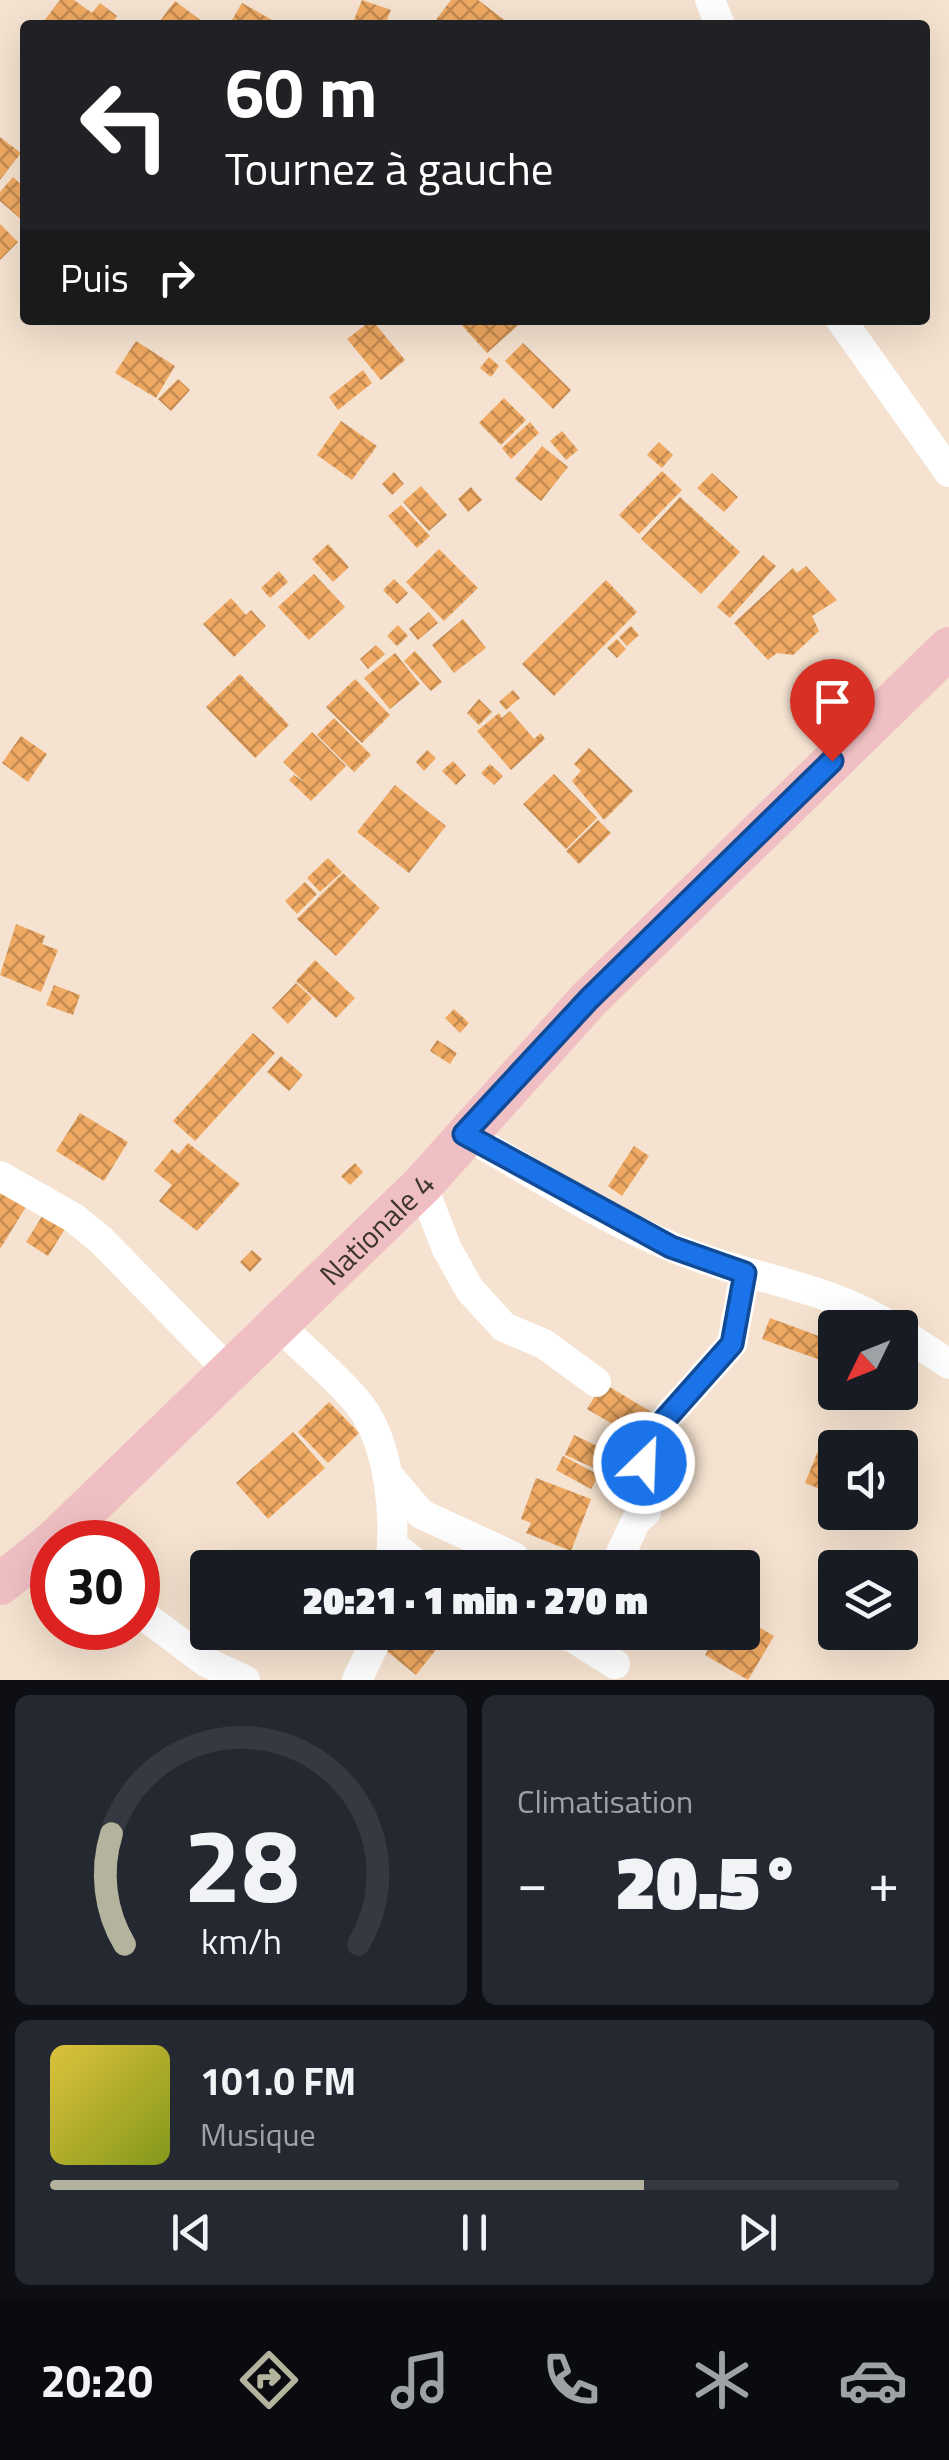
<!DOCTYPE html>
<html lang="fr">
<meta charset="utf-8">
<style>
body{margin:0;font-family:"Titillium Web",sans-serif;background:#242831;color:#f1f3f6;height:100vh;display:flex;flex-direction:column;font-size:38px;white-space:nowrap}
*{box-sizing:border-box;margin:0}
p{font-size:32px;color:#9ea1a6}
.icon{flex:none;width:55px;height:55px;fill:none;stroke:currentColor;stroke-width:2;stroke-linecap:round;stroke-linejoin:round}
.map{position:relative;height:1680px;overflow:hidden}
.side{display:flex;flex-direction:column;gap:15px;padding:15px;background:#0d0f14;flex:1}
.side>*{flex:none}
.top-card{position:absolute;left:20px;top:20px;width:910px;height:305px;border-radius:10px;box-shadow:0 10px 40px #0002;background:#202124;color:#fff;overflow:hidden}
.needle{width:65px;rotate:227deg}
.fabs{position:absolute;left:818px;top:1310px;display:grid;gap:20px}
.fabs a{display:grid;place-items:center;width:100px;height:100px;border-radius:10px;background:#171b24;box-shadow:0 10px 40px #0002;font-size:50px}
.speed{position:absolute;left:30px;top:1520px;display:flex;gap:20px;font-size:50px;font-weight:700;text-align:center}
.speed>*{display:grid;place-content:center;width:130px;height:130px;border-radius:50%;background:#171b24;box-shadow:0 10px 40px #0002;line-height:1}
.speed .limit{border:15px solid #d22;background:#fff;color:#111}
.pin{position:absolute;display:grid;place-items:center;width:85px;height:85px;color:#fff;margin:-102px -42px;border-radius:50% 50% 50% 0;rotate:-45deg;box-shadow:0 0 10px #0007}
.pin .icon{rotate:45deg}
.me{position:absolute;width:110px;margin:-55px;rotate:24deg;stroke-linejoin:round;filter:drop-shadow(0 0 8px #0008)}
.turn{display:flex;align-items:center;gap:35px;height:210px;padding:0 40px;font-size:45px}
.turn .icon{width:130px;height:130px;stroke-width:2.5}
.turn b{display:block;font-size:70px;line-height:85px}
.then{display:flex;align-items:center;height:95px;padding:0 40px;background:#0003;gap:20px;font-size:38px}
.big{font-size:75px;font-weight:800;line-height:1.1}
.side .tile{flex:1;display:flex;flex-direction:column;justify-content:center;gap:15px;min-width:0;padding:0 35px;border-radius:15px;background:#242831}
.side .dial{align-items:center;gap:0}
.dial svg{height:260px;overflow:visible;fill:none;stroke:#363941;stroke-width:7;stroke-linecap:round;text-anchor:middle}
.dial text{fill:#f1f3f6;stroke:none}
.song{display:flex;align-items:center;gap:30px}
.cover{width:120px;height:120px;border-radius:15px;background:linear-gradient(135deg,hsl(50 70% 55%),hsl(70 70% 35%))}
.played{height:10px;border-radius:5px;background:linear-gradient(90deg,#b4b39e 70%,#363941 70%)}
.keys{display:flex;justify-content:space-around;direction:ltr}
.heat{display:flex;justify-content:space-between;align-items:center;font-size:55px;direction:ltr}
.side .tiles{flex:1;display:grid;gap:15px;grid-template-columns:1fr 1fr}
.tile:last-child{grid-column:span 2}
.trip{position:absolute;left:190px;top:1550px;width:570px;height:100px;border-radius:10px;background:#171b24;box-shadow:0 10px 40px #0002;font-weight:800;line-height:100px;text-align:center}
.tabs{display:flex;height:160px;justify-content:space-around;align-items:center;background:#090b0e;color:#9ea1a6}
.tabs .icon{width:70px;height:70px}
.tabs .selected{color:#b4b39e}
.tabs b{font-size:45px;color:#f1f3f6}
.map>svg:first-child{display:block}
.building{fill:url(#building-cross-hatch)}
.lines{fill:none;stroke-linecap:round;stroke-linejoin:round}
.minor{stroke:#fff;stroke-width:30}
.highway{stroke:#f0bfc3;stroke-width:42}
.route-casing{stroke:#114b97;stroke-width:25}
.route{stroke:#1a73e8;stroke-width:18}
.labels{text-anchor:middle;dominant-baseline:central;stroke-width:8;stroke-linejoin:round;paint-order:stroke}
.street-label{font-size:30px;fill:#3d362f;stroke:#fcf1e6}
</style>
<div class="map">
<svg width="949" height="1680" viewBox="0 0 949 1680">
<defs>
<pattern id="building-cross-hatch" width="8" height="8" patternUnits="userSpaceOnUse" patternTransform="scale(2.5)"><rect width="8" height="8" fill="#efa962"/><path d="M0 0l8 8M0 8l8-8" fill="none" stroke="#c38a51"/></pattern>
</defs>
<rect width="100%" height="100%" fill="#f5e2d0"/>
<path class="building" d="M60 0H74L92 13 100 3 117 16 111 25H49L44 21Z
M362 0 391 10 385 25H352Z
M451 0H478L511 25H432Z
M175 1 207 25H157Z
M242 3 281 25H229Z
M0 137 21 153 0 180Z
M13 177 25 188 23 221 0 201V192Z
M0 224 18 242 0 260Z
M372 320 405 360 381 380 347 339Z
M457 320H524L487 353Z
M136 341 175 366 156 398 115 373Z
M523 343 571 390 553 409 505 361Z
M489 357 499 366 491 377 480 368Z
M363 370 372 383 338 410 329 397Z
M178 379 190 390 171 411 158 399Z
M504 398 526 420 501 445 479 423Z
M341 421 377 446 352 480 317 455Z
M530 422 539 433 511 459 502 448Z
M562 431 578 450 566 460 550 441Z
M659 442 673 455 662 468 647 455Z
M542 446 568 467 541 501 515 479Z
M662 471 682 490 639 534 619 515Z
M394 472 404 484 392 495 382 484Z
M712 473 738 497 724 512 697 488Z
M421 486 447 515 429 531 403 502Z
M471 487 482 500 468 512 458 499Z
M680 497 740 552 701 594 641 539Z
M401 505 430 536 417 548 388 516Z
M328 544 349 567 333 582 312 559Z
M439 549 478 588 444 621 406 582Z
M763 555 776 566 730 618 717 607Z
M806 566 837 600 812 616 819 631 793 655 777 653 768 660 734 623 793 568 797 573Z
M279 571 288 582 270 598 261 588Z
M314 574 345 607 309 640 278 607Z
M394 579 408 593 397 604 383 590Z
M606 580 637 612 554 696 522 664Z
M231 598 246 615 251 610 266 626 234 657 203 624Z
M429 612 438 623 418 640 409 629Z
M463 619 486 648 454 673 432 645Z
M398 625 408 636 397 646 387 636Z
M631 626 639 635 627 646 619 637Z
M617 639 626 649 617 658 607 648Z
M376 645 385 654 368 669 360 659Z
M415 651 442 682 431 691 404 661Z
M395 653 420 684 390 709 364 678Z
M240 674 289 725 255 758 206 707Z
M355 679 390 715 362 743 326 707Z
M513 690 520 698 506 710 499 702Z
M479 699 492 712 479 725 467 713Z
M510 711 534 739 541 733 545 739 511 770 477 731 499 713 502 718Z
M334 718 371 755 354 772 317 735Z
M312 732 346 766 311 801 289 780 294 775 305 783 283 762Z
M21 736 47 754 28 782 2 763Z
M589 748 633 791 604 820 572 781 581 771 574 764Z
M427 750 436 758 424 771 416 762Z
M453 761 466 775 456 785 442 771Z
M490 764 503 776 494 785 481 773Z
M554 774 597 818 566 849 523 804Z
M395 785 446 826 409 873 357 832Z
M598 820 611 833 579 864 566 851Z
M328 858 342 872 320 892 307 878Z
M343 873 380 908 336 956 297 919Z
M305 882 317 894 297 914 285 901Z
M16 924 45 936 42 944 58 950 41 992 0 975Z
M315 960 355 998 336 1018 296 981Z
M296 983 312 998 288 1024 272 1008Z
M54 985 80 995 73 1015 46 1005Z
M454 1009 469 1023 460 1033 445 1018Z
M253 1033 275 1053 195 1141 173 1121Z
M437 1040 457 1053 450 1064 430 1051Z
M281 1056 303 1075 289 1091 267 1072Z
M80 1113 128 1142 104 1181 56 1151Z
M188 1143 240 1184 197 1231 159 1201 172 1185 154 1171 172 1149 179 1154Z
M634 1146 649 1156 622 1196 608 1186Z
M355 1163 363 1172 350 1185 341 1176Z
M0 1185 29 1202 0 1249Z
M46 1210 68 1224 48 1256 26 1242Z
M252 1250 262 1259 250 1272 240 1262Z
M770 1318 835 1342 831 1364 762 1339Z
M603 1383 658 1416 643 1442 587 1409Z
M329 1402 359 1433 328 1463 298 1432Z
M293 1432 325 1468 268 1519 236 1483Z
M574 1435 614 1454 605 1473 565 1455Z
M822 1441 835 1446V1495L805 1483Z
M563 1456 599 1475 591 1489 556 1470Z
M536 1478 591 1499 571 1551 526 1533 531 1523 521 1519Z
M742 1617 774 1636 748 1680 705 1655 718 1632H742Z
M387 1632H420L438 1647 416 1675 378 1644Z"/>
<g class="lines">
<path class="minor" d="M710 0 720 25
M841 320 949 472
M464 1134C532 1172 600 1217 672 1247 744 1278 828 1285 893 1328
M0 1176 74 1218 101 1240 229 1371
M422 1185 447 1249 470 1290 504 1327 544 1344 596 1382
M278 1324C301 1348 350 1388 366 1414 391 1456 396 1520 390 1568
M900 1332 949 1364
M387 1474 421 1514 514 1557
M393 1545 421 1568
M614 1568 636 1521 646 1512 644 1463 653 1433 732 1344 745 1273
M138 1611 206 1662 245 1680
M546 1632 572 1637 615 1664
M357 1680 380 1632"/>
<path class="highway" id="s1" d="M0 1584 53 1542 422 1185 589 999 949 648"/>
</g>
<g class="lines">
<g class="route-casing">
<path id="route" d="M644 1463 653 1433 732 1344 745 1273 671 1247 464 1134 589 999 832 761"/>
</g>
<use href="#route" class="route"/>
</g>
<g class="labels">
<g class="street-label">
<text stroke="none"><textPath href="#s1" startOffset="518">Nationale 4</textPath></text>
</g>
</g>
</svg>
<div class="fabs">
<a><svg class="needle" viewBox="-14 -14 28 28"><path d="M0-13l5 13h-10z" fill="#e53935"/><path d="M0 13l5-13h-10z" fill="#9ea1a6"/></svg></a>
<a><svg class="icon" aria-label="sound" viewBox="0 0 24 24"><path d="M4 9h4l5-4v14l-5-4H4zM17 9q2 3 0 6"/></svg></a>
<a><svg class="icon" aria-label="layers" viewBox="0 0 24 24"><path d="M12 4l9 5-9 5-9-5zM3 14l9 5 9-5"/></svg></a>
</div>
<div class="speed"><div class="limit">30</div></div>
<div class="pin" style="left:832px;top:761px;background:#d93025"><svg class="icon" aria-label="arrive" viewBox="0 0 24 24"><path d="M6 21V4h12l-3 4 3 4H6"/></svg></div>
<svg class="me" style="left:644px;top:1463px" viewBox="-20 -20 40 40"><circle r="17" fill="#1a73e8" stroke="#fff" stroke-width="3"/><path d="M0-11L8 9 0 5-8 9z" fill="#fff"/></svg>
<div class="trip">20:21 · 1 min · 270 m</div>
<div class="top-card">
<div class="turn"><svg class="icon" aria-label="left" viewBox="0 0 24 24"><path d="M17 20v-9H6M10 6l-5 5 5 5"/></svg><div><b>60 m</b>Tournez à gauche</div></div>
<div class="then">Puis<svg class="icon" aria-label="right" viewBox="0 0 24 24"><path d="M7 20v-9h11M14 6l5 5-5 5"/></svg></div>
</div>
</div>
<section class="side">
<div class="tiles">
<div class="tile dial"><svg viewBox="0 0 100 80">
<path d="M14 69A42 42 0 1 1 86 69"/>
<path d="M14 69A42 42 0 0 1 10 35" stroke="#b4b39e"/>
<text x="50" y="56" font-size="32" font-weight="700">28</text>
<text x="50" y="72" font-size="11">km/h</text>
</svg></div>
<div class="tile"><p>Climatisation</p>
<div class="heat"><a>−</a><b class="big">20.5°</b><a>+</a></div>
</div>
<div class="tile">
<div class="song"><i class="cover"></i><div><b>101.0 FM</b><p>Musique</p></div></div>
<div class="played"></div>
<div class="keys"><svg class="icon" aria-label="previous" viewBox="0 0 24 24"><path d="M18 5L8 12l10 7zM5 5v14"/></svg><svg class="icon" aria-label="pause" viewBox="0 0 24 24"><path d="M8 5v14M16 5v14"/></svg><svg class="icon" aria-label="next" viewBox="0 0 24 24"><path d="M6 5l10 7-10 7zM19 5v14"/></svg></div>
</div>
</div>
</section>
<nav class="tabs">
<b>20:20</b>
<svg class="icon selected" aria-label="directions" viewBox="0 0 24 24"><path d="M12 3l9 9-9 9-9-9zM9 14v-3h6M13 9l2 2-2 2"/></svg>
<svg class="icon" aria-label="music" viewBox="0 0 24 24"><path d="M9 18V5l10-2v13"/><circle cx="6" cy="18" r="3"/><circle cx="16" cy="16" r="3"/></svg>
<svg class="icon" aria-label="phone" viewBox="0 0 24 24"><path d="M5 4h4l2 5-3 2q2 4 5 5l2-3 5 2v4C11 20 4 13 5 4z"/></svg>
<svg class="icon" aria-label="climate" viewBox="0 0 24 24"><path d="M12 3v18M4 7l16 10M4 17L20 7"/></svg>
<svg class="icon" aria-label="car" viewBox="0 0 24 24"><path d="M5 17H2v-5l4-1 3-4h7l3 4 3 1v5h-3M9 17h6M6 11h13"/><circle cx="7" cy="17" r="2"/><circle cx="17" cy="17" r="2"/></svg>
</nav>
